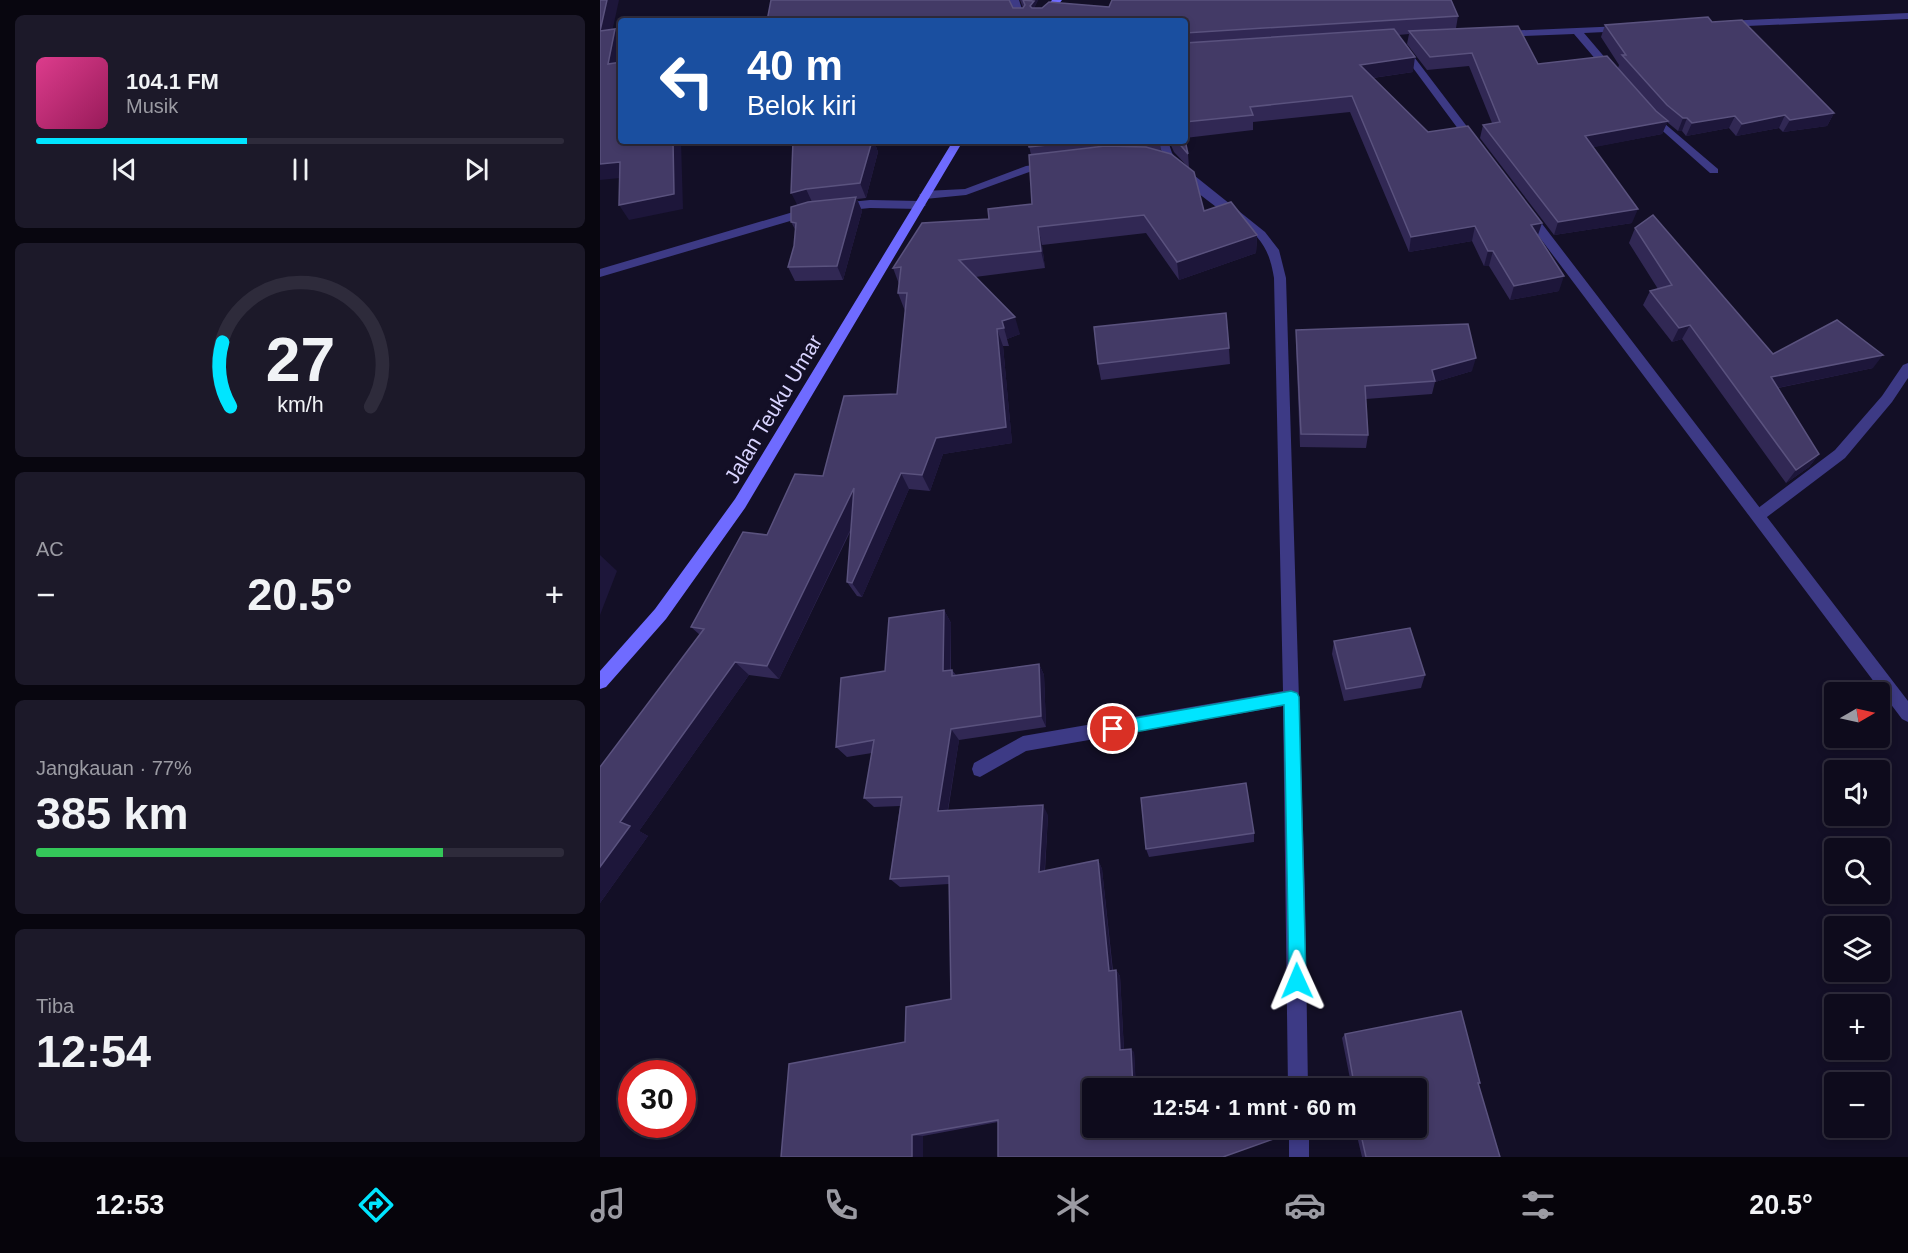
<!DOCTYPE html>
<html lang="id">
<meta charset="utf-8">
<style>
body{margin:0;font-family:Helvetica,sans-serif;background:#1c1929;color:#f1f3f6;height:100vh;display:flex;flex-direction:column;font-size:22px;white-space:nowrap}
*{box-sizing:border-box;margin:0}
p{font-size:20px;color:#9b9ba3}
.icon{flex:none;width:33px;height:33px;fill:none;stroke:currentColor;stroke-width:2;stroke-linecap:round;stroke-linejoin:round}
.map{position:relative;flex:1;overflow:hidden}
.side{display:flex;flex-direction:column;gap:15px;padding:15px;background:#08060f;width:600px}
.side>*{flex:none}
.hud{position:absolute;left:18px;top:18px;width:570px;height:126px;border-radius:6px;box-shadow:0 3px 9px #0003,0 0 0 2px #2e2b3b;background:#1a4fa0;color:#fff;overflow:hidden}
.needle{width:39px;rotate:81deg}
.fabs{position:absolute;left:1224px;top:682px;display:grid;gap:12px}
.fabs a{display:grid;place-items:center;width:66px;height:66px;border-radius:6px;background:#0e0b1c;box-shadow:0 3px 9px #0003,0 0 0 2px #2e2b3b;font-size:30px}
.speed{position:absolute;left:18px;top:1060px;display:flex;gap:12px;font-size:30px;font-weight:700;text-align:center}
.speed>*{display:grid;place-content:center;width:78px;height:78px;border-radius:50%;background:#0e0b1c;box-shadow:0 3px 9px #0003,0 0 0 2px #2e2b3b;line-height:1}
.speed .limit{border:9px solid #d22;background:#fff;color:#111}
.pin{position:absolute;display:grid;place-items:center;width:51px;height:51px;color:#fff;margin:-26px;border:3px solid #fff;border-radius:50%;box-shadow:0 2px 6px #0007}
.me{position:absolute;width:66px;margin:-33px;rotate:359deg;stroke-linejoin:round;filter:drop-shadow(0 0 4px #0008)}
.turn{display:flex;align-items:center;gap:21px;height:126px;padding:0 30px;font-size:27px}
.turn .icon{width:78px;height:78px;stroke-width:2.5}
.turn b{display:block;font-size:42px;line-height:51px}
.big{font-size:45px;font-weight:700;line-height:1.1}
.side .tile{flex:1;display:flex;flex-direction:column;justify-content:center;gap:9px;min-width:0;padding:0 21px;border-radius:9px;background:#1c1929}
.side .dial{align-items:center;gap:0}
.dial svg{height:156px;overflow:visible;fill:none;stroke:#2e2b3b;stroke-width:7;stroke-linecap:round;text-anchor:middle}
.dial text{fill:#f1f3f6;stroke:none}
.song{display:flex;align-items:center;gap:18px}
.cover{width:72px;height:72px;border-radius:9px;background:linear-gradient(135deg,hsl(330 70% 55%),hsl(330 70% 35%))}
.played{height:6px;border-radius:3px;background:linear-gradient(90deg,#00e5ff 40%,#2e2b3b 40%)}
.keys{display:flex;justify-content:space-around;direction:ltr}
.heat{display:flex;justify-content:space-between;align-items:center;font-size:33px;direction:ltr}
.charge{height:9px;border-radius:4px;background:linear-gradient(90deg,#34c759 77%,#2e2b3b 0)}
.trip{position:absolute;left:482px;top:1078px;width:345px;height:60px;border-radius:6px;background:#0e0b1c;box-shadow:0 3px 9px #0003,0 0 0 2px #2e2b3b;font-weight:700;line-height:60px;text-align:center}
.tab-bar{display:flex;height:96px;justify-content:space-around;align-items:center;background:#06040b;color:#9b9ba3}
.tab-bar .icon{width:42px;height:42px}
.tab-bar .on{color:#00e5ff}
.tab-bar b{font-size:27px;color:#f1f3f6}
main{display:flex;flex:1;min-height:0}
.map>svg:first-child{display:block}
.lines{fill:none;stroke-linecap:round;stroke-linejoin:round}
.service{fill:#3d3a85;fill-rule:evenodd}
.minor{fill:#3d3a85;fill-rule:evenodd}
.secondary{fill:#6f6bff;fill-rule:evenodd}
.wall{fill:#312854}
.shaded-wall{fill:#1d163a}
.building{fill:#433a66;stroke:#5a527e;stroke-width:1.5}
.route{fill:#00e5ff;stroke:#0095a6;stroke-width:1.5}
.labels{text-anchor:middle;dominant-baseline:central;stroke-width:6;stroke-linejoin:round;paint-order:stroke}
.street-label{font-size:21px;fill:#d9d4ff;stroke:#130f26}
</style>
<main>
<section class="side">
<div class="tile">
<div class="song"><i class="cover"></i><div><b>104.1 FM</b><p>Musik</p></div></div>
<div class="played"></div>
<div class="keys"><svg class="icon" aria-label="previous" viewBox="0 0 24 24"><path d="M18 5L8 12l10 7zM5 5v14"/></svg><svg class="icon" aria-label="pause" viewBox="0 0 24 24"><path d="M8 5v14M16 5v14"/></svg><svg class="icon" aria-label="next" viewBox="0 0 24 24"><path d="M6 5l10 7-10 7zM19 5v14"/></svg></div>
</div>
<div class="tile dial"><svg viewBox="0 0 100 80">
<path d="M14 69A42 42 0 1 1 86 69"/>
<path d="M14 69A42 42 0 0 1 10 36" stroke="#00e5ff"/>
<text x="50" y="56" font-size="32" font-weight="700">27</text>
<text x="50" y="72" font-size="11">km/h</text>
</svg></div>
<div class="tile"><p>AC</p>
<div class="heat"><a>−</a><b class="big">20.5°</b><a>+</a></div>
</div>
<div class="tile"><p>Jangkauan · 77%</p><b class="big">385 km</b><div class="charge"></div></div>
<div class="tile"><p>Tiba</p><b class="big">12:54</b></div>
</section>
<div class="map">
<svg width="1308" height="1157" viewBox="0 0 1308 1157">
<rect width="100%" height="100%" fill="#130f26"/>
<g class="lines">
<path class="service" d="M1308 363V378L1292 402 1245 458 1163 520H1153L1151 516 1153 512 1235 450 1282 396 1303 365Z"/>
<path class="minor" d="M409 0H419L426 21H416Z
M1308 13V19L1125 27 1120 24 1125 21Z
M1023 26 1028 29 1026 31 984 33 1018 73 1013 76 1009 75 974 34 903 37 898 34 903 31Z
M799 45H805L878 141V145H870L799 49Z
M1051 112 1118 169V173H1110L1047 117 1046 115Z
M558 141H568L572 153 580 164 665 232 679 250 686 278 705 894 708 1089H688L683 706 426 751 380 777 374 775 372 769 374 763 423 736 683 691 674 278C671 261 668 250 657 237 626 211 568 181 558 141Z
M448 163 452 164V168L432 171 366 195 325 199 319 195 325 191 365 189 426 166Z
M270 200 320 201 326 205 320 209 270 208 240 211 234 207 240 203Z
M210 207 214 208V214L0 277V269Z
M929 211 933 212 1308 701V722L1302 719 925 218 923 215Z
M689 1128H709V1157H689Z"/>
<path class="secondary" d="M452 0H462L445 21H435Z
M353 141H363L145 508 66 619 6 687 0 689V671L55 609 135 499Z"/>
</g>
<path class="wall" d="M420 0H438L435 6V8L509 7 858 16 856 28 938 64 1057 112 1018 68 1019 65 1001 37 1005 25 1112 22 1234 113 1227 126 1183 132 1179 128 1136 136 1129 128 1086 136 1082 131H1078L1067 122 1062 134 993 147 1032 223 954 235 880 138 883 125 892 123 869 66 827 70 807 44 809 34 798 35 813 72 773 78 828 132 938 236 959 291 910 300 889 266H884L872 241 809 252 750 112 653 122V130L585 138V21L413 8H423Z
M193 141H274L278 152 266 198 257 199 262 211 243 280 195 281 188 267 194 246 196 231 191 222 197 205Z
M428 141H560L561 151 588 167 574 152 569 141H585L588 154 589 168 604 211 657 235 656 253 579 280 546 233 442 245 445 268 375 277 420 334 407 339 409 346H403L412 443 343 454 330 491 309 489 262 597 257 596 247 582 251 530 179 679 149 675 39 831 48 836 0 903V767L100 635 91 627 167 535 223 476 297 394 305 311 298 293 299 284 293 268 389 219 432 204 431 155Z
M1035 228 1173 354 1273 368 1178 388 1219 454 1209 467 1186 483 1082 339 1072 342 1043 305 1050 291 1058 289 1029 243Z
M696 330 872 371 835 382 832 394 766 399 768 435 766 448 700 447 696 344Z
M629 348 630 364 501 380 498 364Z
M344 610 351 623V670H352L356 675 439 664 444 675 446 727 359 740 348 811 448 815 445 871 498 860 502 869 513 971 516 970 520 976 524 1050 534 1052 536 1089H492L398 1122 323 1136 181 1157 351 999 349 884 300 887 290 879 300 806 274 807 264 798 272 753 247 757 236 747 285 671Z
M734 641 825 675 821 688 744 701 732 654Z
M654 833V842L549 857 546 849Z
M745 1034 878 1083 900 1157H762L757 1136 760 1135 759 1128H816V1089H752L742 1038Z"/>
<path class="shaded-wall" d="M7 0H19L9 46 0 31Z
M426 0H438L435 6 436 16Z
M15 29 21 39V58L16 79 8 64Z
M815 57 813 72 758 80 760 65Z
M1234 113 1227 126 1183 132 1190 120Z
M1185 115 1179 128 1136 136 1142 124Z
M1135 116 1129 128 1086 136 1092 123Z
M1083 118H1087L1082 131H1078Z
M1068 121 1062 134 980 150 985 136Z
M73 141H81L83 209 29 220 19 205Z
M272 141H274L278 152 266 198 260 183Z
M20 162 30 177 0 180V164Z
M206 189 213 204 199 208 191 193Z
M256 197 262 211 243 280 237 266Z
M1038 209 1032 223 954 235 958 222Z
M942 223 937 238 931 225Z
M875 226 872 241 809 252 811 237Z
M438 227 442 245 445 268 441 251Z
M657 235 656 253 579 280 577 262Z
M888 251H893L889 266H884Z
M964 276 959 291 910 300 914 286Z
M415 317 420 334 407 339 409 346 402 321Z
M1090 325 1082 339 1072 342 1079 328Z
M397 329 403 346 412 443 343 454 330 491 322 475 336 438Z
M1283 355 1273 368 1162 391 1171 377Z
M876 358 872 371 835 382 832 370Z
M1219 454 1209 467 1186 483 1196 470Z
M301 473 309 489 262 597 252 583Z
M254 488 263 503 179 679 167 666Z
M0 555 17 571 0 615Z
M344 610 351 623 350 683 343 671Z
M135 662 149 675 39 831 48 836 0 903V867L20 822Z
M439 664 444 675 446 727 441 716Z
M351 729 359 740 346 820 338 811Z
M443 805 448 815 444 879 439 872Z
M498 860 502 869 513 977 509 971Z
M516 970 520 976 524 1053 520 1050Z
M531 1049 534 1052 536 1089H533Z
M312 1135 323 1136V1157H312Z"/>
<path class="building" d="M0 0H7L0 31Z
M171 0H409L413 8H423L425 5 423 0 434 1 430 6 432 8H442L449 2 509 7 512 0H851L858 16 585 33V21H167Z
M1108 17 1112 22 1142 20 1234 113 1190 120 1185 115 1142 124 1135 116 1092 123 1087 118H1083L1067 105 1022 55H1026L1005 25Z
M918 26 938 64 1007 56 1056 111 1068 121 985 136 1038 209 958 222 883 125 900 122 872 53 830 57 809 31Z
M15 29 8 64 21 62V141H73L74 194 19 205 20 162 0 164V31Z
M794 29 815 57 760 65 828 132 868 126 942 223 931 225 964 276 914 286 893 251H888L875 226 811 237 752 96 650 107 653 115 585 122V43Z
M585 140 588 154 577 141Z
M193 141H272L260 183 206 189 191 193Z
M428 141H485L429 147Z
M505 146 546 147 571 154 594 172 604 211 631 202 657 235 577 262 544 215 438 227 441 251 359 260 415 317 402 321 404 328 397 329 406 427 336 438 322 475 301 473 252 583 247 582 254 488 167 666 135 662 20 822 30 826 0 867V767L104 629 91 627 143 532 167 535 195 474 223 476 244 396 297 394 307 293H298L301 267 293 268 322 223 389 219 388 209 432 204 429 155Z
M256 197 237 266 188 267 194 246 196 223 191 222V207L208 202Z
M1053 215 1173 354 1237 320 1283 355 1171 377 1219 454 1196 470 1090 325 1079 328 1050 291 1072 285 1035 228Z
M626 313 629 348 498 364 494 327Z
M868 324 876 358 832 370 835 381 765 386 768 435 701 434 696 330Z
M344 610 343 671 352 670V676L439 664 441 716 351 729 338 811 443 805 439 872 498 860 509 971 516 970 520 1050 531 1049 533 1089H492V1128H676L679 1137 623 1157H398V1120L312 1135V1157H181L189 1064 305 1042 306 1007 351 999 349 876 290 879 302 797 264 798 274 740 236 747 241 678 285 671 289 618Z
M810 628 825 675 746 689 734 641Z
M646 783 654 833 546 849 541 798Z
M861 1011 880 1083H878L900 1157H766L761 1135 764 1134 763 1128H816V1089H755L745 1034Z
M663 1079 666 1089H635Z"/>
<path class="route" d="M691 691 697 693 699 697 706 981 703 987 697 989 691 987 689 981 684 705 513 736 507 734 505 729 507 724 513 722Z"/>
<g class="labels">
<g class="street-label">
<text transform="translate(173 409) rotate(-59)">Jalan Teuku Umar</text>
</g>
</g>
</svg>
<div class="fabs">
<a><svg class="needle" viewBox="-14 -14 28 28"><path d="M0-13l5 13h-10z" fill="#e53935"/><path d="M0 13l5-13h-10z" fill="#9b9ba3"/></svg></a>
<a><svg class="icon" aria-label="sound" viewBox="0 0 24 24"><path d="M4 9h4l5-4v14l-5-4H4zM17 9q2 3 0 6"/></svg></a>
<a><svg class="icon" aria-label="search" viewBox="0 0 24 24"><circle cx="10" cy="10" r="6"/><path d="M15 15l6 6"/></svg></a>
<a><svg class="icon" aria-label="layers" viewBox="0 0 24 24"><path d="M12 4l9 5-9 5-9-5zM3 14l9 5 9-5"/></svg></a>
<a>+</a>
<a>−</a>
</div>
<div class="speed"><div class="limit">30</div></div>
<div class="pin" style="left:513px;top:729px;background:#d93025"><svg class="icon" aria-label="arrive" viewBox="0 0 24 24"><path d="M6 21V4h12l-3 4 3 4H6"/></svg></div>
<svg class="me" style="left:697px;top:981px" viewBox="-20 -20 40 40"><path d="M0-17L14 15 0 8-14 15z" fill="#00e5ff" stroke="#fff" stroke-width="4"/></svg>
<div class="trip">12:54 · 1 mnt · 60 m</div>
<div class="hud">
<div class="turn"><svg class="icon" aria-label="left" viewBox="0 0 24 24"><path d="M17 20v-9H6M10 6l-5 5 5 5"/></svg><div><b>40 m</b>Belok kiri</div></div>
</div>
</div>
</main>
<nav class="tab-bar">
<b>12:53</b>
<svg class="icon on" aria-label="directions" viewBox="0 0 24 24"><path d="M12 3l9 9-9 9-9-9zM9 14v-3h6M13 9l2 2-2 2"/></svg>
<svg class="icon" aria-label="music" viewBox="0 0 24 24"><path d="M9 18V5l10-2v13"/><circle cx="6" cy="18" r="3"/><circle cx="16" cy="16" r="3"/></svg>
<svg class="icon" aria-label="phone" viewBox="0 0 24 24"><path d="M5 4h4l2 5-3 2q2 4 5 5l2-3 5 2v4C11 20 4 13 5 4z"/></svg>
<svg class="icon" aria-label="climate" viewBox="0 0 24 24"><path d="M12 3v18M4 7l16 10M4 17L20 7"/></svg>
<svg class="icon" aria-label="car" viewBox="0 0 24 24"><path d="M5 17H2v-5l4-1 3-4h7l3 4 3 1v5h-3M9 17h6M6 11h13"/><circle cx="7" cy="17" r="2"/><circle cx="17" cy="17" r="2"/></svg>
<svg class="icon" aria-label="filters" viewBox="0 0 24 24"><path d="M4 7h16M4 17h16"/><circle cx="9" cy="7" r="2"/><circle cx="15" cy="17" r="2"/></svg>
<b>20.5°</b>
</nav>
